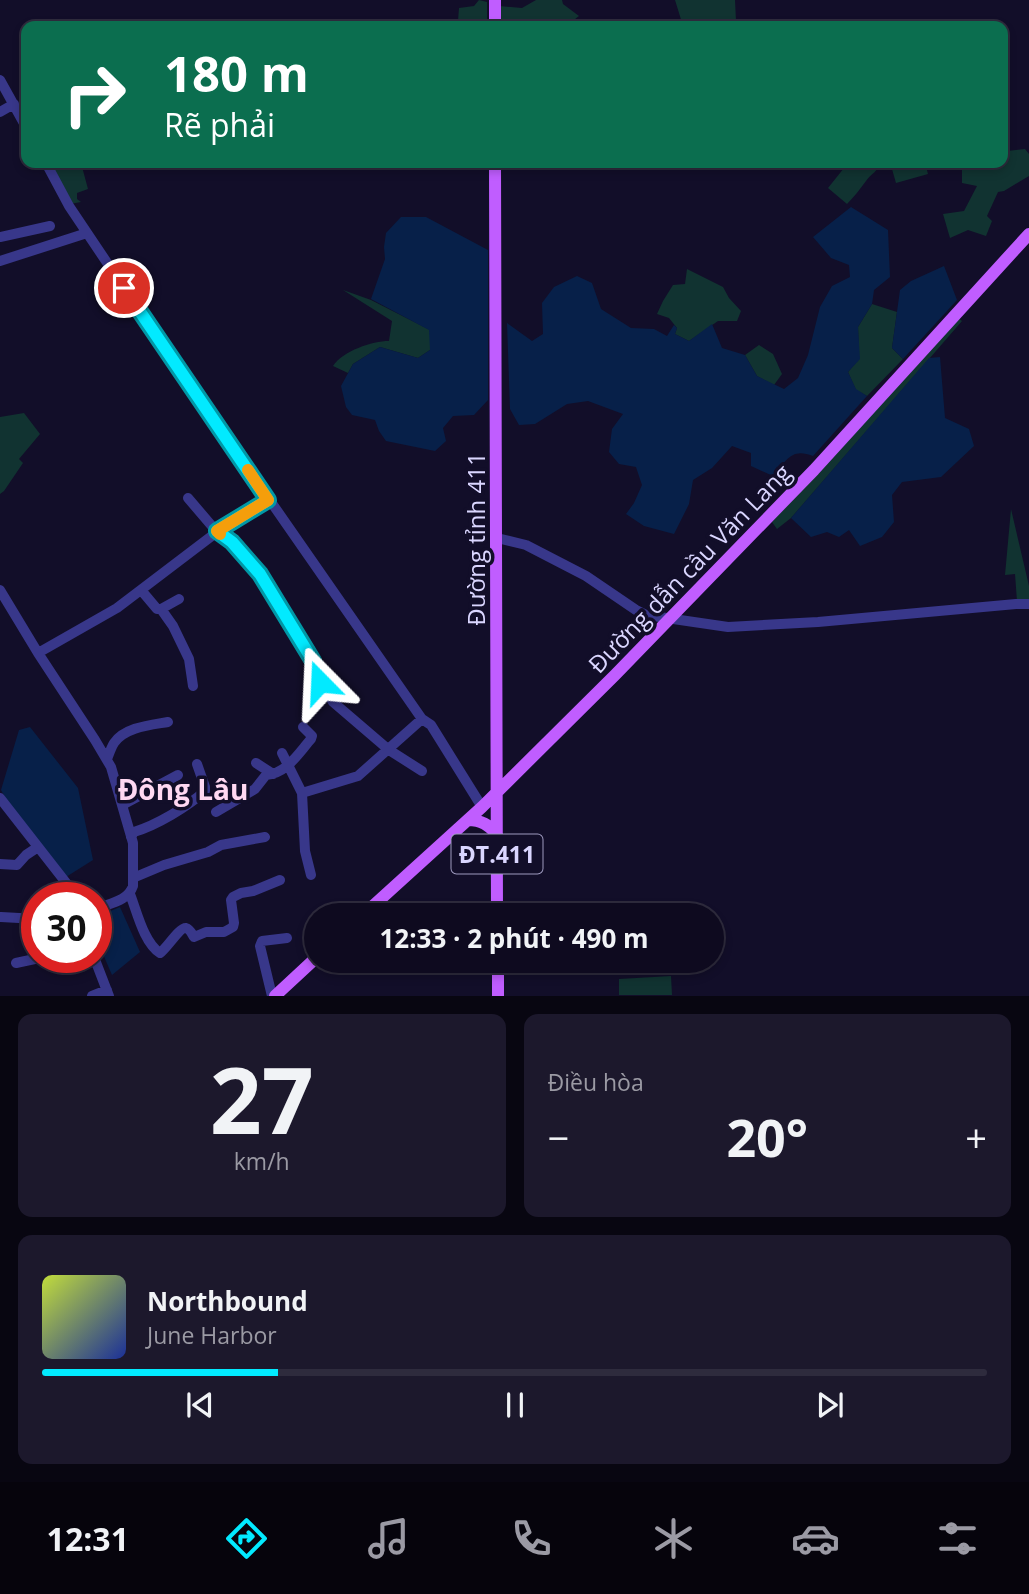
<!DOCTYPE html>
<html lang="vi">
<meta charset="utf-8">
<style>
body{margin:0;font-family:"Open Sans",sans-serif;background:#1c182c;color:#f1f3f6;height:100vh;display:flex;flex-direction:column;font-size:26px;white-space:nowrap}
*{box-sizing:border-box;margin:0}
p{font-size:23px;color:#9b9aa4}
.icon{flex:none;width:38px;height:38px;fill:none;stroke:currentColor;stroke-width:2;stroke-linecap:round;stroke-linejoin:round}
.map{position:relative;height:996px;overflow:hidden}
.side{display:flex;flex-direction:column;gap:18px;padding:18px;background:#080611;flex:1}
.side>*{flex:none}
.hud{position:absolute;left:21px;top:21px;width:987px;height:147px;border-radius:14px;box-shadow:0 4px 10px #0003,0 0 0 2px #2e2b3d;background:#0b6e4f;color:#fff;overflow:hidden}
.speed{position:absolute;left:21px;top:882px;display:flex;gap:14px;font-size:35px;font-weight:700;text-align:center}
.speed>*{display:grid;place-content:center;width:91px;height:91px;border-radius:50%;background:#0e0a1f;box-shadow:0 4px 10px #0003,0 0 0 2px #2e2b3d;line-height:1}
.speed .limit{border:10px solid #d22;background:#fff;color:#111}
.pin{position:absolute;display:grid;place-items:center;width:60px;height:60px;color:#fff;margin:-30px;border:4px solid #fff;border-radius:50%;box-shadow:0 2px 7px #0007}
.me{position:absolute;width:77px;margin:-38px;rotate:339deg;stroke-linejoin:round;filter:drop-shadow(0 0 5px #0008)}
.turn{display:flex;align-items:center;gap:24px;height:147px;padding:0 28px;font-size:32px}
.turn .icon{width:91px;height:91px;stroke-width:2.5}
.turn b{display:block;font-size:49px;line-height:60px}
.big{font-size:52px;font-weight:700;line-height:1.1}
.side .card{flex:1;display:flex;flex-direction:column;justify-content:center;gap:10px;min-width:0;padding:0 24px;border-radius:14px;background:#1c182c}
.side .dial{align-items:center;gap:0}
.dial b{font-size:91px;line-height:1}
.song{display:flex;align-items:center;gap:21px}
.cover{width:84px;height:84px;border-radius:10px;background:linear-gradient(135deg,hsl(70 70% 55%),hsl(230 70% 35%))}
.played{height:7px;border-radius:4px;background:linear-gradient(90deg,#02eaff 25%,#2e2b3d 25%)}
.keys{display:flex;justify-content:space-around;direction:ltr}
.heat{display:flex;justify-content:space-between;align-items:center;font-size:38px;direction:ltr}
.side .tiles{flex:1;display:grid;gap:18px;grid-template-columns:1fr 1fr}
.card:last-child{grid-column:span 2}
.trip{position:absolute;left:304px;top:903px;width:420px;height:70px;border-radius:35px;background:#0e0a1f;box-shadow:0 4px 10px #0003,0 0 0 2px #2e2b3d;font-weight:700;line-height:70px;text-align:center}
.menu{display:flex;height:112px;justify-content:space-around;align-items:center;background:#06040c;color:#9b9aa4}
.menu .icon{width:49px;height:49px}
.menu .current{color:#02eaff}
.menu b{font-size:32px;color:#f1f3f6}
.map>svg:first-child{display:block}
.green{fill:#113331}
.water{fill:#072049}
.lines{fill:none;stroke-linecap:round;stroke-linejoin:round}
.minor{stroke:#38378a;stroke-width:10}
.major{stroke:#c05dff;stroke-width:12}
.route-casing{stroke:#0198a6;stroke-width:18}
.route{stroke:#02eaff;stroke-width:12}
.slow{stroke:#f59e0b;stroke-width:12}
.labels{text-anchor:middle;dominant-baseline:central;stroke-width:7;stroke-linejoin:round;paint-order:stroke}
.shield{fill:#120e29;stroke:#9e9abf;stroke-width:2}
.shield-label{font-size:23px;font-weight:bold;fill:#dad6ff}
.street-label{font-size:24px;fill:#dad6ff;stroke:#120e29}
.quarter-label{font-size:28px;font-weight:bold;fill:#ffd8f2;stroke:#120e29}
</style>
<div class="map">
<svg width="1029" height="996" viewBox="0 0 1029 996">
<rect width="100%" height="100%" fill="#120e29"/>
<path class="green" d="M479 0 487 2V26H467L458 21 459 8 474 6Z
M536 0H562L563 4 579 16 566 26H500L499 6 522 8Z
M675 0H735L736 21 744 26H683Z
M1003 148 1007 151 1025 149 1029 154V176L1004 191 998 192 987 216 992 221 986 236 968 230 950 238 943 214 964 211 977 186 962 183V163H1003Z
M48 163H81L88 189 77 193V199L81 202 70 204Z
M848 163H881C878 171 871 174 866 181 860 189 854 197 847 204L828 188Z
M896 163H925L928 174 896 183 892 169Z
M687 269 723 287 729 298 741 311 737 321H718L689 341 675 334 677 328 669 318 657 314 663 301 673 285 685 284Z
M343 290 371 300 430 330V350L418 358 380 347 353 364 348 373 333 366C343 351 372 341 389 341L392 321Z
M872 304 897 312 892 348 903 359 867 396 856 390 848 372 859 359 858 327Z
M958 318 962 321 791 518 777 529 772 522Z
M759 345 773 354 782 374 774 385 757 376 745 355Z
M24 413 40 434 19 459 23 463 4 491 0 494V417Z
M1011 509 1029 586V602L1017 601 1015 574 1005 575Z
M671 976 672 995H619V979Z"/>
<path class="water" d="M851 207 888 230 890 277 874 290 872 304 858 327 860 359 848 372 856 389 867 396 813 456C791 447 786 461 773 476L751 466V453L732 446 712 468 693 480 689 504 674 534 644 526 626 514 634 503 642 485 636 467 619 464 609 452 612 429 623 414 588 401 567 404 535 424 519 425 510 409 507 323 532 341 543 334 542 303 554 287 577 276 592 283 601 309 631 328 654 329 667 336 674 325 677 328 675 334 689 341 712 324 722 348 745 355 757 376 784 389 798 378 808 355 820 307 832 286 850 277 849 265 831 258 813 237Z
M401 217H426L488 250V400L474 415 453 416 443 428 446 441 435 451 386 441 379 431 375 420 352 415 346 407 341 386 353 364 380 347 418 358 430 350 429 330 371 299 385 259 384 247 386 233Z
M944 266 957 300 903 359 892 348 900 290 911 281Z
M940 357 945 418 969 429 974 446 941 477 902 482 892 495 894 522 882 537 860 546 849 530 839 537 827 532 811 537 791 518 929 358Z
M30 727 78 788 93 860 66 877 6 799 1 790 19 730Z
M120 907 140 952 112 975 96 938V917Z"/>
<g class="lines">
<path class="minor" d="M0 80 26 127
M0 112 14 104
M46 163 69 206 173 361 422 719 431 725 482 807
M0 237 50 226
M0 261 87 233
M188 498 217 532 232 542 260 574 305 647 313 661 320 682 333 702 389 750 422 771
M497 538 526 545 586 576 636 610 646 615 728 627 818 622 1016 604H1029
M0 590 38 653 95 740 111 767 133 843V886C128 901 110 903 96 909
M141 590 157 609H161L179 599
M161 609 173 626 189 659 193 686
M38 653 117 608 217 532 268 500
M282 753 302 793
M107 759C109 754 111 748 114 743 125 727 151 725 168 722
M256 763 273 774
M0 798 78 898
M122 805 178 775
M216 812 255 789 266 775C286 774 298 754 311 739L312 736 303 727
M131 837 134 832C157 825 187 807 205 791V787L197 764
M0 864 17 865 26 855 38 847
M311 875 305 851 302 793 358 776 422 719
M133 878 164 865 208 852 221 845 265 837
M130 894C137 912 144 943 160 953 166 949 180 927 186 928 190 929 192 934 194 937L206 932H224L233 927 234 923 231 900 233 897 241 893 253 891 280 880
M1 917 37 919
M67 957 73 963 95 962
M94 957 109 996
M16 963 44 957
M92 996 107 990
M272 996 260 946 262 941 287 938"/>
<path class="major" d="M495 26V0
M495 163 497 915
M468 820C482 820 488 825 497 834
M363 915 482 807 615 675 814 470 1029 234
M498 961V996
M275 996 317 957"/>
</g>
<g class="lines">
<g class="route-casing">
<path id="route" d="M124 288 268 500 217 531 232 542 260 574 313 661 320 682"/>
</g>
<use href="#route" class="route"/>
<path class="slow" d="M220 534 217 531 268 500 248 470"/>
</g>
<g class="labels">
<rect class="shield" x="451.5" y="834.5" width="91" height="39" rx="5"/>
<g class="shield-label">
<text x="497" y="854">ĐT.411</text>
</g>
<g class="street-label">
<text transform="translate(475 539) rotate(-90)">Đường tỉnh 411</text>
<text transform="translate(689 568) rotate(-46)">Đường dẫn cầu Văn Lang</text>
</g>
<g class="quarter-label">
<text x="183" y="789">Đông Lâu</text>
</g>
</g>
</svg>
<div class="speed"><div class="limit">30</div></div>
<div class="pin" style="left:124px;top:288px;background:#d93025"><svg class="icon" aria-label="arrive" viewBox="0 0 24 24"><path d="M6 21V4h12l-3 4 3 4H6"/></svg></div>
<svg class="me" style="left:320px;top:682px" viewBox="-20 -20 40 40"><path d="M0-17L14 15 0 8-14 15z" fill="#02eaff" stroke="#fff" stroke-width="4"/></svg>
<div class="trip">12:33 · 2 phút · 490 m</div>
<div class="hud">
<div class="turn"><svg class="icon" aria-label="right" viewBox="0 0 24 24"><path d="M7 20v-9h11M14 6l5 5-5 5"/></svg><div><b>180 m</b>Rẽ phải</div></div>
</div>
</div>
<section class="side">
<div class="tiles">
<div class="card dial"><b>27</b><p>km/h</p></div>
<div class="card"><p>Điều hòa</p>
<div class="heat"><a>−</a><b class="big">20°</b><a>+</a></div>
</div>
<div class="card">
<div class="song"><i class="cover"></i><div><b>Northbound</b><p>June Harbor</p></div></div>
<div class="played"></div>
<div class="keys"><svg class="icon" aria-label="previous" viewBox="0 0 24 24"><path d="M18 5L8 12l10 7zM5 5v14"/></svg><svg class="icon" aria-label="pause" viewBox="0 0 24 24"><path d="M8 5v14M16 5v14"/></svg><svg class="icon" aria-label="next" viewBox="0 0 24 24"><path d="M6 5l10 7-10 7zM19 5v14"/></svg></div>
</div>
</div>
</section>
<nav class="menu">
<b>12:31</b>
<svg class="icon current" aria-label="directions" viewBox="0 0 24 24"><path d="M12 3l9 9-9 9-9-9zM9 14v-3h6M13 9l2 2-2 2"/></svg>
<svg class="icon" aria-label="music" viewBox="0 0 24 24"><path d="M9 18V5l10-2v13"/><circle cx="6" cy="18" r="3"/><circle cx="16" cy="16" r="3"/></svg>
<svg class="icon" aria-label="phone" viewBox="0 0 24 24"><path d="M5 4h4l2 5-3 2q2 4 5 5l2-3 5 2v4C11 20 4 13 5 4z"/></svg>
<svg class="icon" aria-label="climate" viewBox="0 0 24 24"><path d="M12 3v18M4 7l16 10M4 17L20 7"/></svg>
<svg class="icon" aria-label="car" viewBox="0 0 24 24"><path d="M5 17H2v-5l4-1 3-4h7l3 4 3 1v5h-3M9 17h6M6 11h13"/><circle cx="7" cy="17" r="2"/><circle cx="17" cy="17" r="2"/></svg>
<svg class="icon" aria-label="filters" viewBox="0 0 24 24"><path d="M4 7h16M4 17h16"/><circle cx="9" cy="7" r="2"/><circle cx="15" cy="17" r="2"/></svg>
</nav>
